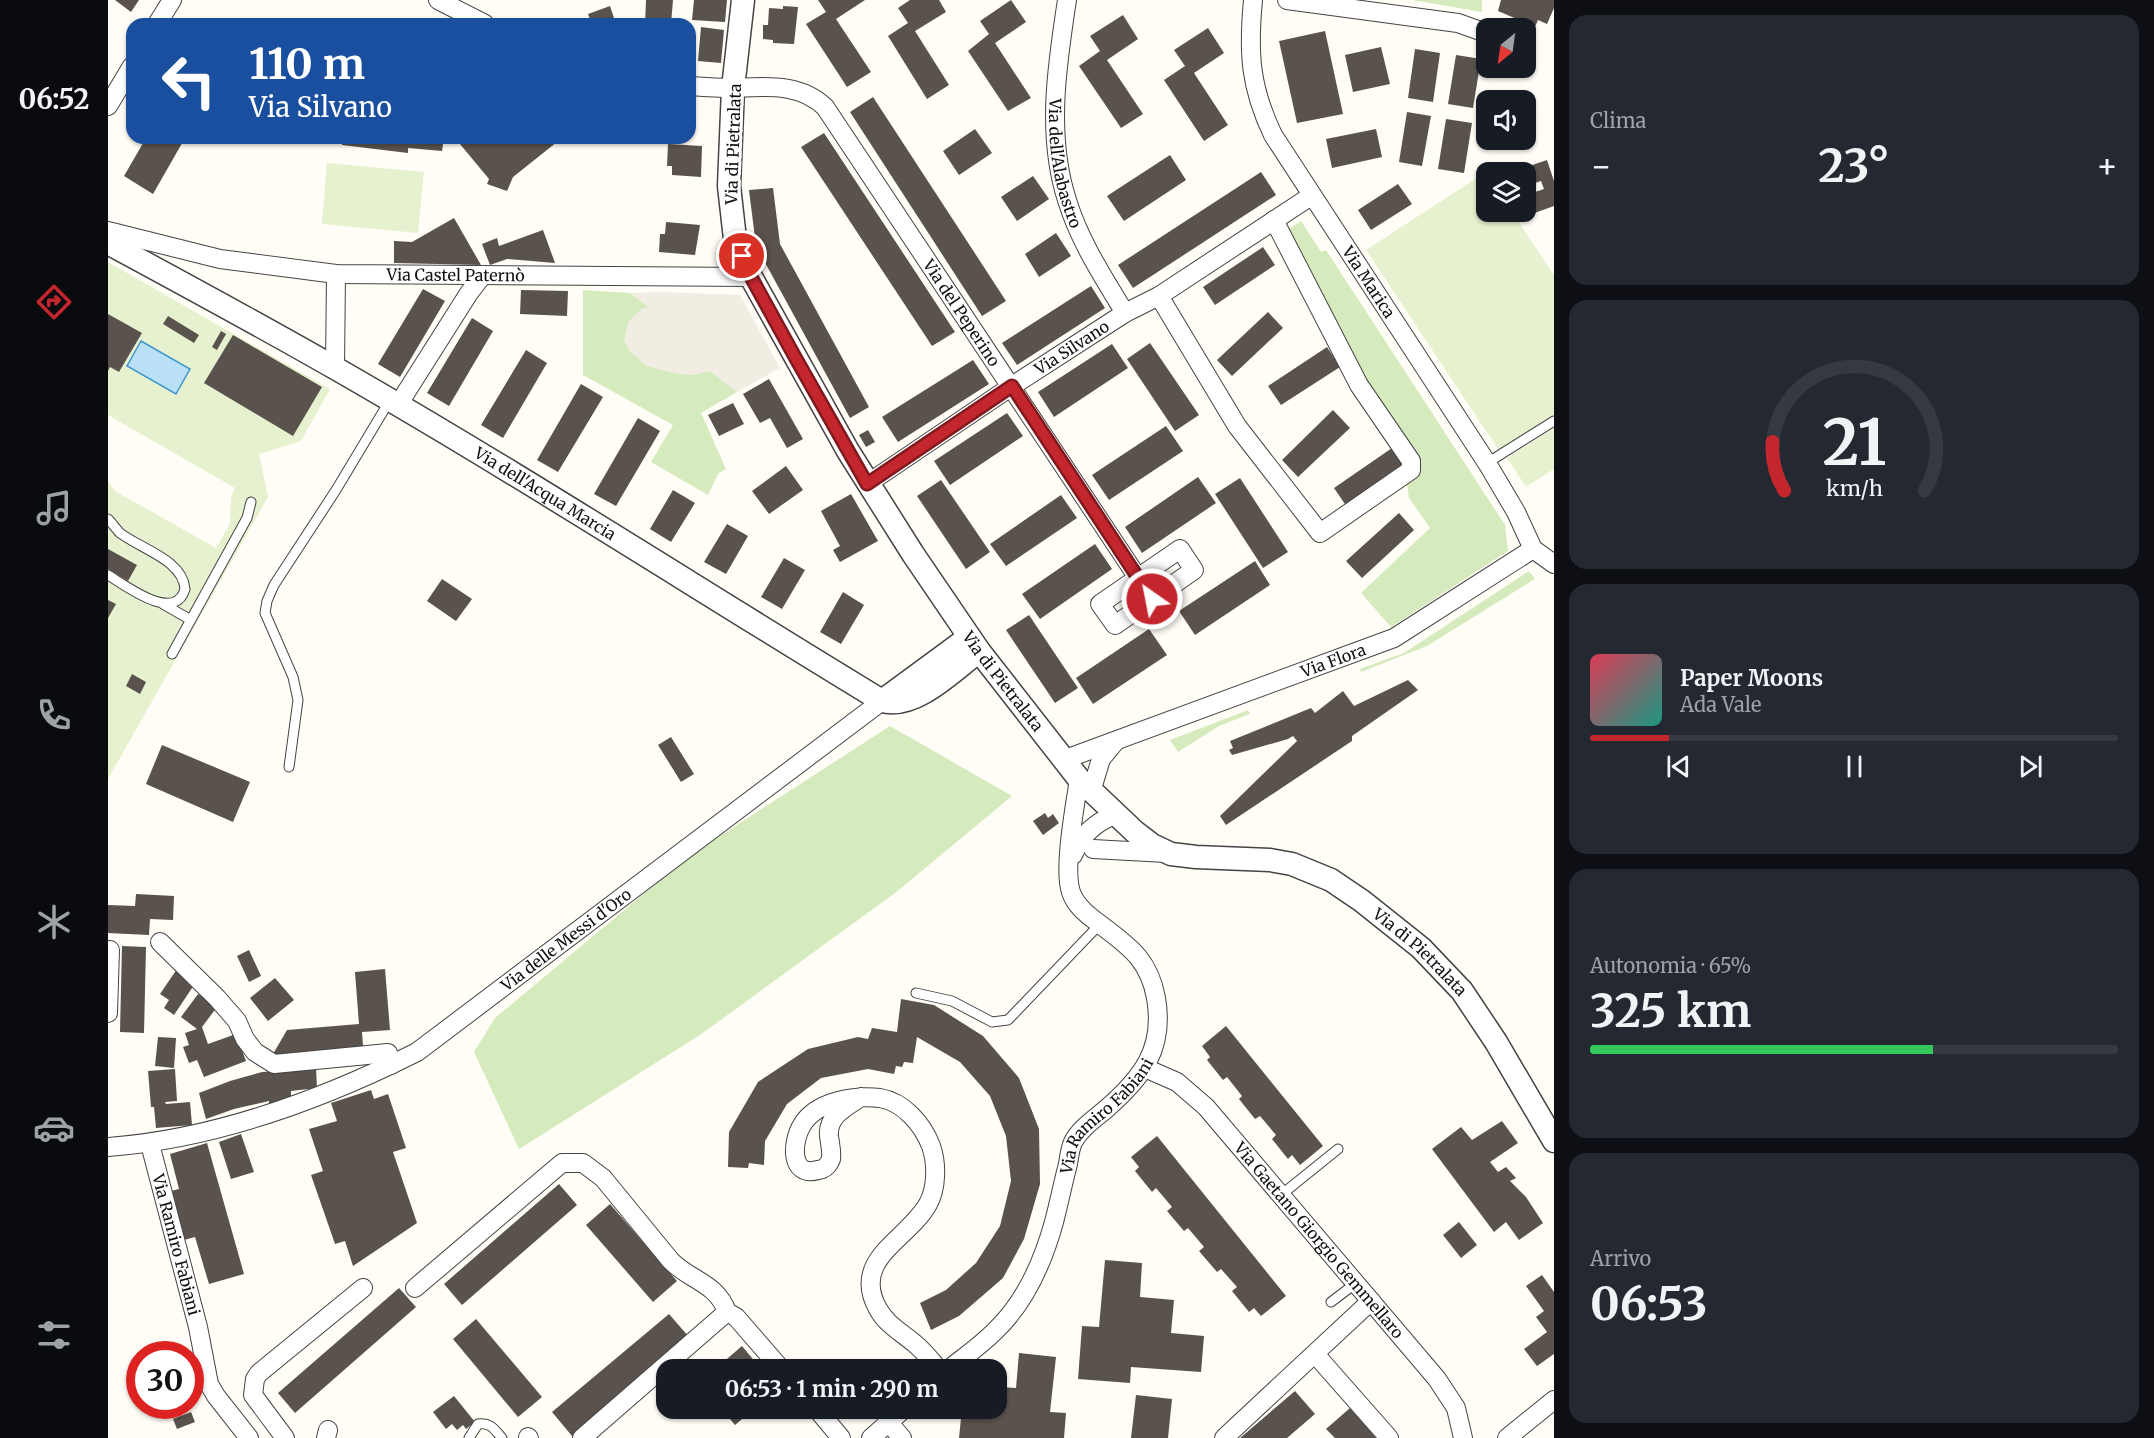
<!DOCTYPE html>
<html lang="it">
<meta charset="utf-8">
<style>
body{margin:0;font-family:Merriweather,serif;background:#242831;color:#f1f3f6;height:100vh;display:flex;flex-direction:column;font-size:22px;white-space:nowrap}
*{box-sizing:border-box;margin:0}
p{font-size:20px;color:#9ea1a6}
.icon{flex:none;width:33px;height:33px;fill:none;stroke:currentColor;stroke-width:2;stroke-linecap:round;stroke-linejoin:round}
.map{position:relative;flex:1;overflow:hidden}
.drawer{display:flex;flex-direction:column;gap:15px;padding:15px;background:#0d0f14;width:600px}
.drawer>*{flex:none}
.hud{position:absolute;left:18px;top:18px;width:570px;height:126px;border-radius:18px;box-shadow:0 2px 4px #0004;background:#1a4fa0;color:#fff;overflow:hidden}
.needle{width:39px;rotate:209deg}
.controls{position:absolute;left:1368px;top:18px;display:grid;gap:12px}
.controls a{display:grid;place-items:center;width:60px;height:60px;border-radius:12px;background:#171b24;box-shadow:0 2px 4px #0004;font-size:30px}
.speed{position:absolute;left:18px;top:1341px;display:flex;gap:12px;font-size:30px;font-weight:700;text-align:center}
.speed>*{display:grid;place-content:center;width:78px;height:78px;border-radius:50%;background:#171b24;box-shadow:0 2px 4px #0004;line-height:1}
.speed .limit{border:9px solid #d22;background:#fff;color:#111}
.pin{position:absolute;display:grid;place-items:center;width:51px;height:51px;color:#fff;margin:-26px;border:3px solid #fff;border-radius:50%;box-shadow:0 2px 6px #0007}
.me{position:absolute;width:66px;margin:-33px;rotate:327deg;stroke-linejoin:round;filter:drop-shadow(0 0 4px #0008)}
.turn{display:flex;align-items:center;gap:21px;height:126px;padding:0 24px;font-size:27px}
.turn .icon{width:78px;height:78px;stroke-width:2.5}
.turn b{display:block;font-size:42px;line-height:51px}
.big{font-size:45px;font-weight:700;line-height:1.1}
.drawer .tile{flex:1;display:flex;flex-direction:column;justify-content:center;gap:9px;min-width:0;padding:0 21px;border-radius:18px;background:#242831}
.drawer .dial{align-items:center;gap:0}
.dial svg{height:156px;overflow:visible;fill:none;stroke:#363941;stroke-width:7;stroke-linecap:round;text-anchor:middle}
.dial text{fill:#f1f3f6;stroke:none}
.song{display:flex;align-items:center;gap:18px}
.cover{width:72px;height:72px;border-radius:9px;background:linear-gradient(135deg,hsl(350 70% 55%),hsl(170 70% 35%))}
.played{height:6px;border-radius:3px;background:linear-gradient(90deg,#c4262e 15%,#363941 15%)}
.keys{display:flex;justify-content:space-around;direction:ltr}
.heat{display:flex;justify-content:space-between;align-items:center;font-size:33px;direction:ltr}
.charge{height:9px;border-radius:4px;background:linear-gradient(90deg,#34c759 65%,#363941 0)}
.trip{position:absolute;left:548px;top:1359px;width:351px;height:60px;border-radius:18px;background:#171b24;box-shadow:0 2px 4px #0004;font-weight:700;line-height:60px;text-align:center}
main{display:flex;flex:1;min-height:0}
.tabs{display:flex;flex-direction:column;width:108px;justify-content:space-around;align-items:center;background:#090b0e;color:#9ea1a6}
.tabs .icon{width:42px;height:42px}
.tabs .on{color:#c4262e}
.tabs b{font-size:27px;color:#f1f3f6}
.map>svg:first-child{display:block}
.green{fill:#d5ebbd}
.pitch{fill:#e6f2cf}
.plaza{fill:#f1ede2}
.water{fill:#b9e0f7;stroke:#3f96cf;stroke-width:1.5}
.building{fill:#5a524d}
.lines{fill:none;stroke-linecap:round;stroke-linejoin:round}
.service-casing{stroke:#444;stroke-width:11}
.minor-casing{stroke:#444;stroke-width:20}
.tertiary-casing{stroke:#444;stroke-width:25}
.service{stroke:#fff;stroke-width:9}
.minor{stroke:#fff;stroke-width:18}
.tertiary{stroke:#fff;stroke-width:22}
.route-casing{stroke:#7f191e;stroke-width:15}
.route{stroke:#c4262e;stroke-width:10}
.labels{text-anchor:middle;dominant-baseline:central;stroke-width:6;stroke-linejoin:round;paint-order:stroke}
.street-label{font-size:16px;fill:#111;stroke:#fff}
</style>
<main>
<nav class="tabs">
<b>06:52</b>
<svg class="icon on" aria-label="directions" viewBox="0 0 24 24"><path d="M12 3l9 9-9 9-9-9zM9 14v-3h6M13 9l2 2-2 2"/></svg>
<svg class="icon" aria-label="music" viewBox="0 0 24 24"><path d="M9 18V5l10-2v13"/><circle cx="6" cy="18" r="3"/><circle cx="16" cy="16" r="3"/></svg>
<svg class="icon" aria-label="phone" viewBox="0 0 24 24"><path d="M5 4h4l2 5-3 2q2 4 5 5l2-3 5 2v4C11 20 4 13 5 4z"/></svg>
<svg class="icon" aria-label="climate" viewBox="0 0 24 24"><path d="M12 3v18M4 7l16 10M4 17L20 7"/></svg>
<svg class="icon" aria-label="car" viewBox="0 0 24 24"><path d="M5 17H2v-5l4-1 3-4h7l3 4 3 1v5h-3M9 17h6M6 11h13"/><circle cx="7" cy="17" r="2"/><circle cx="17" cy="17" r="2"/></svg>
<svg class="icon" aria-label="filters" viewBox="0 0 24 24"><path d="M4 7h16M4 17h16"/><circle cx="9" cy="7" r="2"/><circle cx="15" cy="17" r="2"/></svg>
</nav>
<div class="map">
<svg width="1446" height="1438" viewBox="0 0 1446 1438">
<rect width="100%" height="100%" fill="#fffdf5"/>
<path class="green" d="M1304 0H1374V12Z
M1193 221 1213 252 1218 250 1397 525 1400 551 1283 627 1253 593 1322 528 1301 498 1298 479 1254 377 1178 231Z
M475 290 522 293 541 307 537 365C562 372 576 377 602 370L629 392 593 413 618 469 610 474 600 495 543 462 565 425 475 375Z
M1421 571 1427 579 1319 646 1253 672 1252 669 1296 653Z
M1140 710 1142 714 1111 726 1070 752 1062 740Z
M782 726 904 796 787 893 592 1035 411 1149 366 1052 387 1018 581 856Z"/>
<path class="pitch" d="M219 163 316 172 310 233 214 224Z
M1378 172V212H1404L1446 275V417L1392 452 1258 250Z
M0 262 222 389 193 441 151 454 160 497 0 779V481L7 491 108 548 122 524 123 498 127 488 0 415Z
M1446 428V469L1418 487 1399 458Z"/>
<path class="plaza" d="M555 292 632 295 672 368 629 392 602 371 586 375 570 374 537 365 521 350 516 340 520 322 533 309 540 307 522 293Z"/>
<path class="water" d="M33 341 82 369 68 394 19 366Z"/>
<path class="building" d="M7 0H31L23 12Z
M538 0H565L563 24H537Z
M586 0H619L617 22 584 20Z
M710 0H757L728 19 763 72 739 87 698 24 718 12Z
M802 0H831L838 12 807 31 841 85 819 99 780 36 800 23 790 8Z
M903 0 918 22 887 43 923 98 900 111 860 51 881 34 872 21Z
M1393 0H1446V8L1439 24 1430 20 1427 27 1390 11Z
M502 6 508 24H484L480 14Z
M675 6 690 7 686 44 665 43V40L655 39V25H660L661 8 675 9Z
M1015 15 1030 39 999 60 1035 114 1013 128 971 66 992 51 982 36Z
M593 27 616 30 613 63 590 61Z
M1100 28 1116 53 1086 73 1120 125 1096 141 1056 80 1077 66 1066 50Z
M1217 31 1235 114 1189 123 1171 41Z
M1273 47 1282 84 1245 92 1237 55Z
M1307 49 1332 53 1325 102 1300 98Z
M1348 55 1373 59 1365 108 1340 104Z
M765 97 898 301 874 316 742 112Z
M1299 112 1323 116 1314 166 1291 162Z
M1338 119 1364 123 1356 173 1330 169Z
M867 129 884 153 851 175 835 151Z
M1268 129 1274 157 1224 168 1218 139Z
M716 133 847 332 824 346 693 147Z
M38 138H77L45 194 16 176Z
M235 138H336L334 151 300 148V153L234 145Z
M347 138H454L405 177 399 191 379 184 381 179Z
M560 144 594 146 593 177 564 175V166H559Z
M1062 155 1078 180 1016 221 999 196Z
M1439 160 1446 181V206L1421 215 1418 208V195L1436 189 1433 181 1418 186V172H1403Z
M1153 172 1168 195 1025 288 1010 265Z
M925 176 941 199 909 221 893 197Z
M1290 184 1304 204 1263 230 1250 210Z
M665 188 672 244 761 407 742 418 648 246 641 190Z
M346 218 373 265 286 263V241L304 242Z
M558 222 592 225 587 255 551 252 552 234H557Z
M435 230 447 263 399 259 382 265 374 244 389 238 391 246Z
M948 233 963 256 931 277 917 254Z
M1155 247 1167 265 1107 305 1095 287Z
M983 286 997 308 909 365 894 343Z
M315 289 337 301 292 377 270 364Z
M413 290 460 291 459 316 412 314Z
M1160 312 1175 328 1124 376 1109 360Z
M0 314 34 333 11 372 2 367 0 371Z
M60 316 91 335 86 343 55 324Z
M364 318 385 331 341 406 319 393Z
M113 331 118 334 109 350 104 347Z
M125 335 214 387 185 436 96 383Z
M1042 343 1091 415 1067 431 1019 359Z
M1004 344 1020 368 946 417 930 392Z
M1219 347 1232 367 1173 405 1160 386Z
M418 350 439 363 395 438 373 425Z
M865 360 881 384 790 442 774 417Z
M661 379 695 439 679 448 662 418 652 423 635 394Z
M473 384 495 397 450 472 429 460Z
M625 403 636 424 611 436 600 415Z
M1225 410 1242 428 1190 477 1174 460Z
M899 413 915 436 842 485 826 461Z
M530 418 552 431 508 506 486 494Z
M1058 426 1075 451 1001 500 984 475Z
M760 430 767 442 758 447 751 435Z
M1284 448 1297 467 1239 507 1226 488Z
M678 466 695 490 661 514 644 491Z
M1090 477 1108 503 1034 553 1017 527Z
M1132 478 1180 552 1155 568 1107 494Z
M833 480 882 552 858 569 809 496Z
M565 490 587 503 563 542 542 529Z
M743 494 770 541 732 562 725 550 732 546 713 511Z
M953 495 969 518 898 566 882 544Z
M1291 513 1306 530 1254 578 1238 561Z
M619 524 640 536 618 574 596 562Z
M987 544 1004 569 932 619 914 594Z
M0 549 29 565 20 581 0 569Z
M676 558 697 570 674 609 653 597Z
M1147 561 1162 585 1087 635 1071 611Z
M334 579 364 599 348 621 319 601Z
M735 592 756 605 733 644 712 632Z
M0 600 8 604 0 618Z
M921 615 970 688 947 703 898 630Z
M1041 629 1059 655 985 704 968 678Z
M24 674 38 682 32 694 18 686Z
M1300 680 1310 690 1244 736V741L1118 825 1112 816 1189 741 1185 736 1180 739 1124 755 1121 750 1125 748 1122 741 1203 708 1207 713 1235 691 1246 706Z
M563 737 586 774 573 782 550 745Z
M54 745 142 782 125 822 38 784Z
M937 813 940 818 945 814 951 823 935 835 925 821Z
M28 894 66 896 65 920 42 919 41 935 0 933V905L27 906Z
M14 946 38 947 36 1033 12 1032Z
M141 950 153 976 141 982 129 956Z
M69 969 88 982 66 1015 56 1008 61 1000 52 994Z
M277 969 282 1030 254 1032 255 1046H247V1051L171 1056 165 1054 179 1030 251 1024 247 972Z
M167 978 186 1000 160 1021 142 998Z
M90 994 109 1007 94 1027 100 1044 128 1034 138 1061 96 1077 89 1060 81 1063 75 1047 81 1045 77 1033 89 1029 73 1017Z
M793 999 826 1005 875 1036 911 1078 931 1129 932 1184 916 1239 895 1278 851 1316 823 1330 812 1303 838 1290 868 1263 892 1226 903 1181 898 1136 882 1096 852 1062 809 1037 805 1063 796 1062 794 1067 788 1066 786 1074 760 1069 713 1078 679 1104 657 1141 656 1165 641 1163 640 1168 620 1167 621 1132 650 1082 700 1049 750 1037 760 1039 764 1028 789 1032Z
M1118 1026 1215 1146 1192 1165 1184 1155 1180 1159 1164 1139 1168 1135 1152 1116 1147 1119 1131 1099 1134 1096 1119 1077 1115 1080 1099 1060 1102 1057 1094 1046Z
M50 1037 68 1038 66 1068 47 1066Z
M208 1068 209 1088 183 1091V1097L161 1105V1101L126 1109 98 1119 91 1093 122 1081 154 1072Z
M67 1069 69 1101 57 1102 58 1104 82 1102 84 1125 48 1128 46 1107H43L40 1071Z
M263 1090 266 1099 280 1094 298 1148 285 1152 309 1223 245 1266 237 1241 227 1244 203 1175 215 1171 201 1129 229 1121 223 1103Z
M1394 1121 1410 1143 1382 1162 1390 1172 1398 1167 1408 1178 1402 1181 1418 1197 1435 1223 1411 1240 1398 1222 1386 1232 1324 1149 1353 1127 1364 1140Z
M133 1134 146 1172 123 1179 111 1142Z
M1049 1136 1178 1296 1153 1316 1146 1308 1141 1312 1124 1291 1129 1287 1113 1269 1109 1272 1091 1251 1096 1247 1080 1228 1076 1231 1059 1211 1064 1207 1048 1188 1044 1192 1027 1171 1031 1167 1023 1157Z
M99 1143 136 1274 101 1284 87 1237 76 1240 63 1191 71 1189 62 1154Z
M451 1184 469 1205 354 1305 336 1284Z
M502 1204 569 1281 545 1302 478 1225Z
M1351 1222 1369 1245 1353 1258 1335 1235Z
M997 1260 1034 1263 1032 1297 1066 1300 1063 1333 1096 1336 1093 1372 1023 1367 1022 1383 970 1379 974 1326 991 1327Z
M1434 1275 1446 1292V1354L1429 1366 1416 1349 1439 1332 1428 1317 1436 1311 1418 1286Z
M291 1288 308 1307 187 1413 170 1393Z
M561 1314 581 1337 464 1436 444 1412Z
M368 1319 434 1397 410 1417 345 1339Z
M62 1342 67 1354H30Z
M634 1346 654 1370H606Z
M911 1353 948 1357 942 1412 958 1413 956 1438H851L854 1408H888L892 1387 908 1388Z
M1187 1391 1207 1414 1179 1438H1132Z
M1028 1395 1064 1399 1060 1438H1023Z
M346 1396 367 1422 358 1429 355 1425 349 1430 344 1424 338 1429 325 1412Z
M613 1408H647L627 1425Z
M1242 1408 1268 1438H1227L1218 1429Z
M83 1412 87 1422 69 1429 65 1419Z"/>
<g class="lines">
<g class="service-casing">
<path id="service" d="M1379 463 1446 421
M0 519C4 523 8 529 12 533 33 549 75 560 77 589 67 624 17 585 0 575
M55 604 83 620
M64 654 139 518 143 502
M181 767 190 700 185 677 157 613 159 601 166 585 228 490 282 400
M808 993 844 1001 884 1022 900 1020 992 924
M1173 1195 1230 1149
M1223 1302 1248 1283
M361 1438 370 1424C382 1422 386 1429 394 1438"/>
</g>
<g class="minor-casing">
<g id="minor">
<path d="M330 0 377 24"/>
<path id="s1" d="M959 0C949 65 938 135 959 200 971 240 995 277 1017 313"/>
<path id="s2" d="M1145 0C1140 53 1142 87 1165 135L1379 463 1408 512 1425 549 1446 564"/>
<path d="M1179 0 1350 23 1378 33"/>
<path d="M49 24 64 0"/>
<path id="s3" d="M582 86C596 87 610 88 624 88 657 87 691 82 717 107L1044 599"/>
<path d="M0 106 24 66"/>
<path id="s4" d="M0 231 112 259 228 274 643 277"/>
<path d="M1051 296 1129 426 1212 533 1303 470V461L1251 385 1166 220"/>
<path d="M227 368 228 274"/>
<path d="M290 405 361 293 374 276"/>
<path id="s5" d="M759 484 904 386 1017 313 1051 296 1203 196"/>
<path d="M1072 549 1086 570 1007 625 992 604Z"/>
<path id="s6" d="M955 760 1286 638 1425 549"/>
<path d="M983 792 993 759 1007 742"/>
<path d="M985 849 1058 853"/>
<path d="M965 855C973 836 987 822 1007 815"/>
<path d="M52 942 109 998 129 1021 137 1039 147 1052 166 1064 280 1053 283 1065"/>
<path d="M0 1013 2 950"/>
<path id="s7" d="M1037 1068 1069 1082 1098 1107 1329 1379 1348 1408 1355 1438"/>
<path d="M753 1097C738 1107 719 1116 721 1136 722 1144 724 1151 723 1159 720 1166 717 1169 710 1170 681 1178 684 1141 694 1125 708 1101 747 1095 772 1098 796 1102 815 1125 823 1146 829 1163 829 1188 820 1204 800 1240 742 1259 770 1309 779 1325 793 1332 806 1343 816 1351 823 1360 831 1370"/>
<path id="s8" d="M42 1144 90 1327 101 1384 108 1396 141 1438"/>
<path id="s9" d="M0 1147C108 1139 213 1100 309 1052L774 701"/>
<path d="M307 1288 454 1163H475L495 1178 563 1261C583 1281 609 1283 619 1312L628 1317 674 1370"/>
<path d="M1207 1354 1281 1438"/>
<path id="s10" d="M840 1370C856 1357 872 1346 886 1332 917 1303 935 1262 946 1222 951 1203 955 1183 960 1164 961 1157 962 1149 965 1142 972 1129 985 1120 997 1110 1034 1078 1057 1049 1048 998 1041 958 1019 945 989 922 978 914 967 905 963 892 955 869 967 806 971 779"/>
<path d="M708 1408 733 1438"/>
<path d="M781 1423 794 1438"/>
<path d="M420 1437 421 1438"/>
<path d="M177 1438 145 1395 147 1379 151 1373 255 1288"/>
<path d="M218 1438 220 1430"/>
<path d="M474 1438 619 1312"/>
<path d="M763 1438 797 1408"/>
<path d="M1116 1438 1263 1301"/>
<path d="M1399 1438 1446 1400"/>
</g>
</g>
<g class="tertiary-casing">
<g id="tertiary">
<path id="s11" d="M635 0 625 88 621 186 627 239 643 277 740 451 805 554 871 651 971 779 1027 832 1044 845 1063 854 1088 857 1162 860 1184 864 1223 880 1254 901 1313 948 1354 991 1388 1042 1446 1141"/>
<path id="s12" d="M0 243C76 284 152 325 227 368 412 474 591 590 774 701 807 710 846 670 871 651"/>
<path d="M774 701 861 637"/>
</g>
</g>
<use href="#service" class="service"/>
<use href="#minor" class="minor"/>
<use href="#tertiary" class="tertiary"/>
</g>
<g class="lines">
<g class="route-casing">
<path id="route" d="M634 256 643 277 687 357 759 484 904 386 1044 599"/>
</g>
<use href="#route" class="route"/>
</g>
<g class="labels">
<g class="street-label">
<text transform="translate(625 144) rotate(-88)">Via di Pietralata</text>
<text stroke="none"><textPath href="#s1" startOffset="165">Via dell'Alabastro</textPath></text>
<text stroke="none"><textPath href="#s4" startOffset="352">Via Castel Paternò</textPath></text>
<text stroke="none"><textPath href="#s2" startOffset="314">Via Marica</textPath></text>
<text stroke="none"><textPath href="#s3" startOffset="387">Via del Peperino</textPath></text>
<text stroke="none"><textPath href="#s5" startOffset="246">Via Silvano</textPath></text>
<text stroke="none"><textPath href="#s12" startOffset="504">Via dell'Acqua Marcia</textPath></text>
<text stroke="none"><textPath href="#s6" startOffset="288">Via Flora</textPath></text>
<text stroke="none"><textPath href="#s11" startOffset="758">Via di Pietralata</textPath></text>
<text stroke="none"><textPath href="#s9" startOffset="512">Via delle Messi d'Oro</textPath></text>
<text stroke="none"><textPath href="#s11" startOffset="1280">Via di Pietralata</textPath></text>
<text stroke="none"><textPath href="#s10" startOffset="309">Via Ramiro Fabiani</textPath></text>
<text stroke="none"><textPath href="#s7" startOffset="248">Via Gaetano Giorgio Gemmellaro</textPath></text>
<text stroke="none"><textPath href="#s8" startOffset="104">Via Ramiro Fabiani</textPath></text>
</g>
</g>
</svg>
<div class="controls">
<a><svg class="needle" viewBox="-14 -14 28 28"><path d="M0-13l5 13h-10z" fill="#e53935"/><path d="M0 13l5-13h-10z" fill="#9ea1a6"/></svg></a>
<a><svg class="icon" aria-label="sound" viewBox="0 0 24 24"><path d="M4 9h4l5-4v14l-5-4H4zM17 9q2 3 0 6"/></svg></a>
<a><svg class="icon" aria-label="layers" viewBox="0 0 24 24"><path d="M12 4l9 5-9 5-9-5zM3 14l9 5 9-5"/></svg></a>
</div>
<div class="speed"><div class="limit">30</div></div>
<div class="pin" style="left:634px;top:256px;background:#d93025"><svg class="icon" aria-label="arrive" viewBox="0 0 24 24"><path d="M6 21V4h12l-3 4 3 4H6"/></svg></div>
<svg class="me" style="left:1044px;top:599px" viewBox="-20 -20 40 40"><circle r="17" fill="#c4262e" stroke="#fff" stroke-width="3"/><path d="M0-11L8 9 0 5-8 9z" fill="#fff"/></svg>
<div class="trip">06:53 · 1 min · 290 m</div>
<div class="hud">
<div class="turn"><svg class="icon" aria-label="left" viewBox="0 0 24 24"><path d="M17 20v-9H6M10 6l-5 5 5 5"/></svg><div><b>110 m</b>Via Silvano</div></div>
</div>
</div>
<section class="drawer">
<div class="tile"><p>Clima</p>
<div class="heat"><a>−</a><b class="big">23°</b><a>+</a></div>
</div>
<div class="tile dial"><svg viewBox="0 0 100 80">
<path d="M14 69A42 42 0 1 1 86 69"/>
<path d="M14 69A42 42 0 0 1 8 44" stroke="#c4262e"/>
<text x="50" y="56" font-size="32" font-weight="700">21</text>
<text x="50" y="72" font-size="11">km/h</text>
</svg></div>
<div class="tile">
<div class="song"><i class="cover"></i><div><b>Paper Moons</b><p>Ada Vale</p></div></div>
<div class="played"></div>
<div class="keys"><svg class="icon" aria-label="previous" viewBox="0 0 24 24"><path d="M18 5L8 12l10 7zM5 5v14"/></svg><svg class="icon" aria-label="pause" viewBox="0 0 24 24"><path d="M8 5v14M16 5v14"/></svg><svg class="icon" aria-label="next" viewBox="0 0 24 24"><path d="M6 5l10 7-10 7zM19 5v14"/></svg></div>
</div>
<div class="tile"><p>Autonomia · 65%</p><b class="big">325 km</b><div class="charge"></div></div>
<div class="tile"><p>Arrivo</p><b class="big">06:53</b></div>
</section>
</main>
